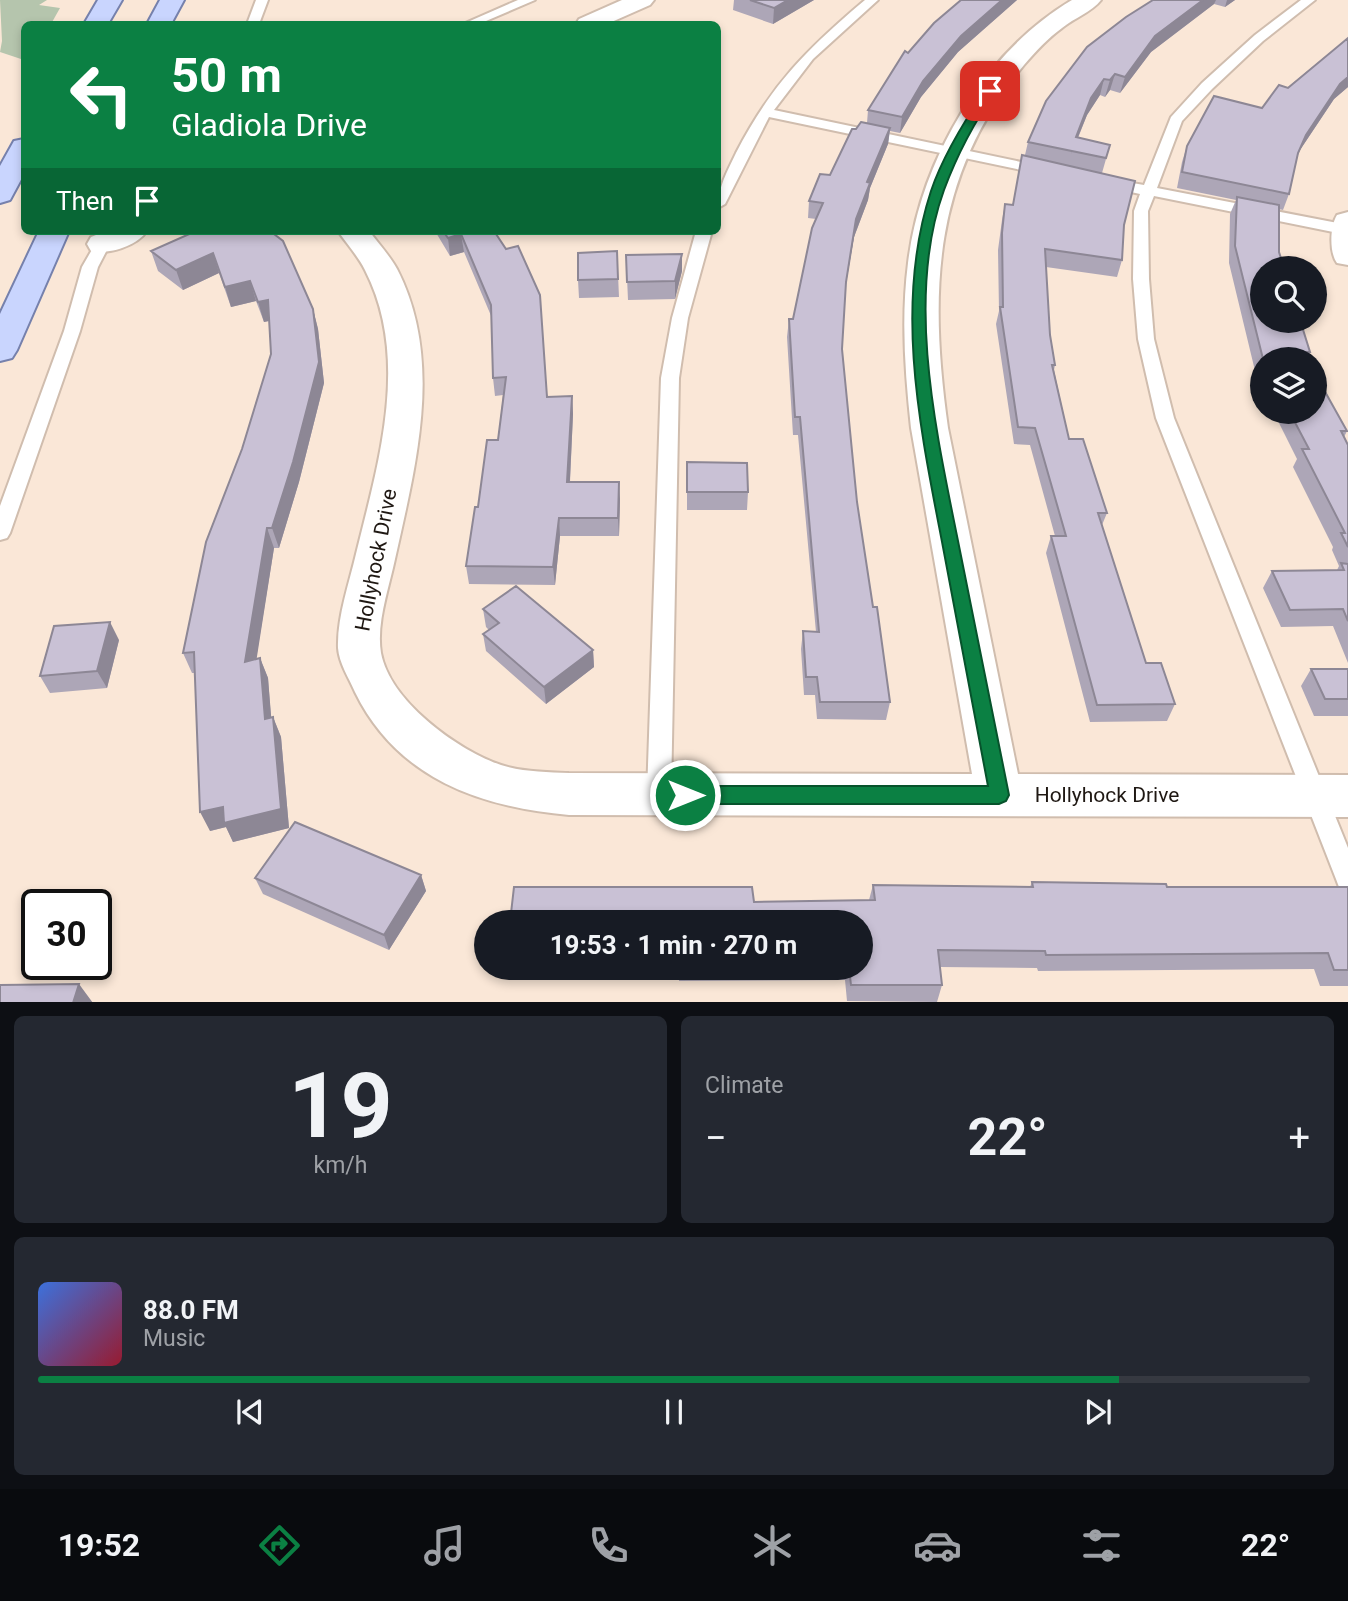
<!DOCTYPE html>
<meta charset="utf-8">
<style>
body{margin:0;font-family:Roboto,sans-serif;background:#242831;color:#f1f3f6;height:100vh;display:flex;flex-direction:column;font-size:26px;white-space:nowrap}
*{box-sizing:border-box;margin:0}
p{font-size:23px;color:#9ea1a6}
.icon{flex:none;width:38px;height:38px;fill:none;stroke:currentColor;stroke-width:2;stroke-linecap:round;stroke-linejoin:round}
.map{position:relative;height:1002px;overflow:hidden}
.drawer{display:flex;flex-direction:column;gap:14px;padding:14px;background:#0d0f14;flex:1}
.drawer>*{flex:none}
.banner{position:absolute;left:21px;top:21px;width:700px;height:214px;border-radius:10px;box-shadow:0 4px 10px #0003;background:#0b8043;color:#fff;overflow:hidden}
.controls{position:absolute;left:1250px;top:256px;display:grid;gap:14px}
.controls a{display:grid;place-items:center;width:77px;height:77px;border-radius:50%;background:#171b24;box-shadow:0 4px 10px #0003;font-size:35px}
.speed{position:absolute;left:21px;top:889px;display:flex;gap:14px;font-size:35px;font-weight:700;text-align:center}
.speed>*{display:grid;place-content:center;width:91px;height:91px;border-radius:50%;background:#171b24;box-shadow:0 4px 10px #0003;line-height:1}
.speed .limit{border:4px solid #111;border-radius:10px;background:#fff;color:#111}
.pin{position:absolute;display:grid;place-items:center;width:60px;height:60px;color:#fff;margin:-30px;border-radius:14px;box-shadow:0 4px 10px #0006}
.me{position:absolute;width:77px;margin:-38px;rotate:90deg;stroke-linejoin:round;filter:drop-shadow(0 0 5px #0008)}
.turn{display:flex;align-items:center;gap:24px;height:147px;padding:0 35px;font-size:32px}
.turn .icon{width:91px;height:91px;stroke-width:2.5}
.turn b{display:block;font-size:49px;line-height:60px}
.then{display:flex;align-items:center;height:66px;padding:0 35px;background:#0003;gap:14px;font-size:26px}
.big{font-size:52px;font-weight:700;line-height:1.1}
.drawer .tile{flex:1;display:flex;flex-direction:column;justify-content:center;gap:10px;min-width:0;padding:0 24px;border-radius:10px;background:#242831}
.drawer .dial{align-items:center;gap:0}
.dial b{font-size:91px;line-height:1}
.song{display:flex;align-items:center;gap:21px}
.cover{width:84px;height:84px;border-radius:10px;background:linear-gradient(135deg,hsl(220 70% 55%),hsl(350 70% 35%))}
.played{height:7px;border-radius:4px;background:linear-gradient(90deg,#0b8043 85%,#363941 85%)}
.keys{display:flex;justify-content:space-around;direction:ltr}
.heat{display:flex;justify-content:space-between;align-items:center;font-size:38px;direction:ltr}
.drawer .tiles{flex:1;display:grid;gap:14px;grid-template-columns:1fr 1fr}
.tile:last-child{grid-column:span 2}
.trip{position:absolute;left:474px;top:910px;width:399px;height:70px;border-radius:35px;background:#171b24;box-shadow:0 4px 10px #0003;font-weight:700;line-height:70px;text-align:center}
.menu{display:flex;height:112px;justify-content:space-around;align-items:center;background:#090b0e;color:#9ea1a6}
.menu .icon{width:49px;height:49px}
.menu .on{color:#0b8043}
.menu b{font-size:32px;color:#f1f3f6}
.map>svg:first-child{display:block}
.green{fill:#b5c5ad}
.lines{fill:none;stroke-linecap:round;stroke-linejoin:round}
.service-casing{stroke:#d0bdae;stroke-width:4}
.minor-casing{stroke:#d0bdae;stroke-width:4}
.primary-casing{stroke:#7681ac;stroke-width:4}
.service{fill:#fff;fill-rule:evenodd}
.minor{fill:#fff;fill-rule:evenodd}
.primary{fill:#c9d5fe;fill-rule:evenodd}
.wall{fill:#ada6b7}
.shaded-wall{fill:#8d8795}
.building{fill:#c9c1d5;stroke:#8d8795;stroke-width:2}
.route{fill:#0b8043;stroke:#07532c;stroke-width:2}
.labels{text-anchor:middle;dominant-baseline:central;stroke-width:6;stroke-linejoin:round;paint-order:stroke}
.street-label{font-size:21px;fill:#1f1813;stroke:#fff}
</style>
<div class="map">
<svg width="1348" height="1003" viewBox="0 0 1348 1003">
<rect width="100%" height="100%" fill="#fae7d7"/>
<path class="green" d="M0 0H47L39 5 60 8 51 24H24V60L0 52 2 41Z"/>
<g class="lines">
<g class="service-casing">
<path id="service" d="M256 0H268L259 24H247Z
M518 0H535L479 24H463Z
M865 0H878L813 59 774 110 1045 167 1052 171 1050 174 1045 175 769 117 725 204 718 208C718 187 727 172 736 153 771 85 807 49 865 0Z
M1301 0H1315L1263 41 1212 89 1182 121 1157 188 1348 225V235L1154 196 1148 211 1149 279 1154 339 1174 418 1348 848V890L1339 887 1336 879 1156 418 1138 339 1133 279 1134 211 1140 194 1104 186 1102 183 1109 179 1144 185 1171 117 1202 83 1255 35Z
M696 231H712L688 318 679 378 671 795 667 802 659 805 651 802 647 795 661 378 672 318Z
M102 239 110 244 98 267 80 331 10 533 7 538 0 540V506L64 331 82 267 97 241Z"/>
</g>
<g class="minor-casing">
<path id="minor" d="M622 0H654L650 5 607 24H576L579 19Z
M1072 0H1101C1092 12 1074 18 1062 28 1048 38 1036 51 1024 65 932 176 929 292 948 428L1018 774 1348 775V817L569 815C479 807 397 778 355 692 349 678 339 663 338 648 337 617 349 584 356 554 378 464 411 359 365 270 358 256 347 244 338 231H369C378 243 390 256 397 269 444 360 416 464 395 559 389 588 376 623 381 653 390 701 457 750 501 765 523 772 546 772 569 773L972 774 911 428C905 373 901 318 908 263 920 161 983 53 1072 0Z
M1348 212V265L1337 263C1329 252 1330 226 1337 215Z
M106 231H147C137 246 108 255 91 251L87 244 91 237Z"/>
</g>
<g class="primary-casing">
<path id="primary" d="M98 0H122L108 24H84Z
M160 0H184L171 24H147Z
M24 139V174L10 200 0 203V166L14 141Z
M39 231H69L17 350 12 358 0 361V314Z"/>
</g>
<use href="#service" class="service"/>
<use href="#minor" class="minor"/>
<use href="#primary" class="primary"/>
</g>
<path class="wall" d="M734 0H814L773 24 733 10Z
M961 0H1017L958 52 921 97 900 133 890 131 888 144 870 188 868 200 854 237 845 290 842 349 857 502 873 607 890 702 886 720 817 719 815 695H804L801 649 803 631 816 632 798 435H793L787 337 789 319H793L816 219 808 218 809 201 830 175 856 129 867 123 868 110 908 53Z
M1153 0H1235L1225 7 1214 4 1151 52 1120 93 1110 90 1105 97 1100 95 1087 115 1078 138 1110 145 1102 173 1124 225 1122 260 1117 277 1046 267 1050 335 1055 365 1054 370 1069 439 1107 513 1102 525 1146 663 1175 704 1167 721 1090 722 1046 553 1051 536H1055L1030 445 1014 444 996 324 999 311 998 250 1002 220 1005 204H1013L1022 155H1025L1028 142Z
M1348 38V87L1334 99 1300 150 1297 157 1289 194 1283 210 1279 209V252L1310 352 1307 359H1262V389L1257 379 1229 263 1230 214 1236 200 1177 188 1182 162 1187 146 1262 108Z
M196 231 313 309 318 329 324 383 299 482 279 548H274L256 659 260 658 268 678 271 718 273 717 281 737 289 828 233 842 226 827 210 831 195 673H192L183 653 242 449 271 354 269 321 264 322 256 301 231 307 219 273 183 290 158 271 151 251Z
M435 231H494L548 397 572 396 573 414 570 482 620 499 619 536H560L555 585 469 584 466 566 478 507 498 440 503 395 495 396 493 378 492 318 464 252 450 256Z
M617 251 619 297 579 298 578 280Z
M682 254V271L675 299 628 300 626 255Z
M1273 411H1314L1347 431 1344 437 1348 445V663L1333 626 1281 627 1263 588 1272 571 1337 570 1339 566 1332 550 1333 547 1293 467 1297 459Z
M687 462 748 492 747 510H687Z
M483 609 593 650 594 667 546 704 486 651 483 634 489 630 486 627Z
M119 640 107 688 50 693 40 676Z
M1311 669H1348V716H1314L1301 686Z
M421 875 426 891 389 950 263 894 255 878Z
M1032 882 1167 887H1348V986H1320L1314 969 1038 971 1037 968 940 967 942 985 937 1002 847 1001 845 980 679 981V975H510L509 968H861L754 902 869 900 873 885 1030 887Z"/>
<path class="shaded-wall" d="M788 0H814L773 24 774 8Z
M1002 0H1017L958 52 921 97 900 133 902 117 923 81 961 36Z
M1203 0H1216L1214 4 1151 52 1120 93 1125 77 1155 36Z
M1227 0H1235L1225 7Z
M1115 74 1110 90 1105 97 1110 80Z
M1348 77V87L1334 99 1300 150 1292 169 1306 135 1340 84Z
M1104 79 1100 95 1087 115 1071 154 1076 137 1091 98Z
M890 128 888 144 870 188 868 200 854 237 843 300 856 219 867 182Z
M461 234 464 252 450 256 448 238Z
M213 253 219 273 183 290 176 270Z
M682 254V271L675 299V281Z
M250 281 256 301 231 307 225 287Z
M268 300 273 320 264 322 258 302Z
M313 309 318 329 324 383 299 482 279 548 272 528Z
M572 396 573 414 569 499 567 482Z
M619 482 620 499 619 536 618 518Z
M559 518 560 536 555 585 553 567Z
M267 528 274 548 253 682 245 662Z
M110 622 119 640 107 688 97 671Z
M593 650 594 667 546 704 544 687Z
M260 658 268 678 273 739 265 719Z
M273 717 281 737 289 828 233 842 226 827 210 831 200 812 223 807Z
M421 875 426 891 389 950 384 935Z
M79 984 93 1003H73Z"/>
<path class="building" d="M750 0H788L774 8Z
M961 0H1002L961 36 923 81 902 117 868 110 905 51 908 53 934 23Z
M1153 0H1203L1155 36 1125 77 1115 74 1110 80 1104 79 1091 98 1076 137 1110 145 1106 158 1028 142 1046 101 1087 47 1126 17Z
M1348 38V77L1340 84 1306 135 1298 153 1289 194 1182 172 1187 146 1214 96 1262 108 1279 85 1288 88Z
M861 122 890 128 867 182 870 183 856 219 846 282 842 349 857 502 873 607H877L890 702H820L817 677H806L803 631 819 632 800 417H795L789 319H793L812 228 823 203 809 201 820 174 830 175 852 129H856Z
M1022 155 1135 181 1124 225 1122 260 1045 249 1050 335 1055 365H1052L1069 439H1083L1107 513H1098L1146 663H1161L1175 704 1097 705 1051 536H1066L1035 428 1018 427 1000 307H1003L1002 233 1005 204 1013 205Z
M1237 197 1279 205V252L1284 268H1262V320H1300L1310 352H1303L1307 359H1263L1235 246Z
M196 231H270L283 241 313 309 319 362 293 462 272 528H267L245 662 260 658 265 719 273 717 281 809 224 823 223 807 200 812 194 652 183 653 206 542 242 449 271 354 268 300 258 302 250 281 225 287 213 253 176 270 151 251Z
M443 231H494L506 249 518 246 540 295 547 397 572 396 567 482H619L618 518H559L553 567 466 566 475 507H478L487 440H498L506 377 493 378 491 305 461 234 448 238Z
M617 251 618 279 578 280V253Z
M682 254 675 281 627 282 626 255Z
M1314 372 1347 431H1341L1348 445V547L1341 533H1345L1302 449H1309L1289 411H1314Z
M687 462 747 463 748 492H687Z
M1341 563 1348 564V621L1343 609 1290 610 1272 571 1344 570Z
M516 586 593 650 544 687 483 634 499 623 483 609Z
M110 622 97 671 40 676 54 626Z
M1311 669H1348V699H1325Z
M295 822 421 875 384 935 255 878Z
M1032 882 1166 884 1167 887H1348V970H1334L1328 953 1046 955 1045 951 938 950 942 985H851L849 968H861V922H510L514 887H752L754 902 875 900 873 885 1033 887Z
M79 984 73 1003H0V985Z"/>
<path class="route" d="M986 89 996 91C975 121 957 155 944 190 904 300 938 440 960 551 976 632 993 714 1009 795L1006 801 999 804H685L679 801 676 795 679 789 685 786H988C973 707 958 627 943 547 921 432 893 307 931 191 943 155 965 120 986 89Z"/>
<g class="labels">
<g class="street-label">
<text transform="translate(376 560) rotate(-79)">Hollyhock Drive</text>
<text x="1107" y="795">Hollyhock Drive</text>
</g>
</g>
</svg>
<div class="controls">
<a><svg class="icon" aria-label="search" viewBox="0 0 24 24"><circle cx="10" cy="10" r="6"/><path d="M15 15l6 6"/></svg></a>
<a><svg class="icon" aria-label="layers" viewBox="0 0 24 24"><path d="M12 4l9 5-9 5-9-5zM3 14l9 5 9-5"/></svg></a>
</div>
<div class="speed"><div class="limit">30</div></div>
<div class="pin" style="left:990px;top:91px;background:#d93025"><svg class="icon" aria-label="arrive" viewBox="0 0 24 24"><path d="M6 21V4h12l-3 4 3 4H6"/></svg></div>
<svg class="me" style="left:685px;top:795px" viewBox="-20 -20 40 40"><circle r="17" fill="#0b8043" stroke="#fff" stroke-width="3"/><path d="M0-11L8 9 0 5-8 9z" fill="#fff"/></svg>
<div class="trip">19:53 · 1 min · 270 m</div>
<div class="banner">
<div class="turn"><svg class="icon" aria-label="left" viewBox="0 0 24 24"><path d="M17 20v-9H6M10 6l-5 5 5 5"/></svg><div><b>50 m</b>Gladiola Drive</div></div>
<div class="then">Then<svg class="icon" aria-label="arrive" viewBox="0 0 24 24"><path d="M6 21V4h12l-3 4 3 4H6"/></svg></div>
</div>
</div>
<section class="drawer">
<div class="tiles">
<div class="tile dial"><b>19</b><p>km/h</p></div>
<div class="tile"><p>Climate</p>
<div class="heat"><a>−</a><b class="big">22°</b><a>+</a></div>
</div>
<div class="tile">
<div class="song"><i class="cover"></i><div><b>88.0 FM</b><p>Music</p></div></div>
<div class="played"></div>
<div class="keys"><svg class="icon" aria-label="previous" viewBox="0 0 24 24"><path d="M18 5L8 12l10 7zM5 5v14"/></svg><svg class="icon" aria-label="pause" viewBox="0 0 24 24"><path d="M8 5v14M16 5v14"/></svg><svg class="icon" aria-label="next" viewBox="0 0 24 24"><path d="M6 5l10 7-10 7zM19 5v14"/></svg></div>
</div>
</div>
</section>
<nav class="menu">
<b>19:52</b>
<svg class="icon on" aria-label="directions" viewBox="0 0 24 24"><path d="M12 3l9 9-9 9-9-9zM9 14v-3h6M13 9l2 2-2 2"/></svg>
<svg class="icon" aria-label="music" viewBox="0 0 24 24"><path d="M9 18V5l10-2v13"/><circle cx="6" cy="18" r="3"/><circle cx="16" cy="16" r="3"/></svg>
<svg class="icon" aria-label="phone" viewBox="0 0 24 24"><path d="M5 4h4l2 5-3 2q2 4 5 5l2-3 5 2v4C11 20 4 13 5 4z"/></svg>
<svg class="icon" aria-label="climate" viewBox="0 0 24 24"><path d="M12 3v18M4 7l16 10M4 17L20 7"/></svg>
<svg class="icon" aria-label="car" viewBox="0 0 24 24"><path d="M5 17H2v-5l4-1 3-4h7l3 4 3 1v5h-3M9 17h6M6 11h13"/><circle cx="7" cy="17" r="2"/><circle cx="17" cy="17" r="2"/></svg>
<svg class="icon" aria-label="filters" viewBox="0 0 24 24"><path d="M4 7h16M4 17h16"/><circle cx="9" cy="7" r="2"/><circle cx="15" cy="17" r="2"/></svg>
<b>22°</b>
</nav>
